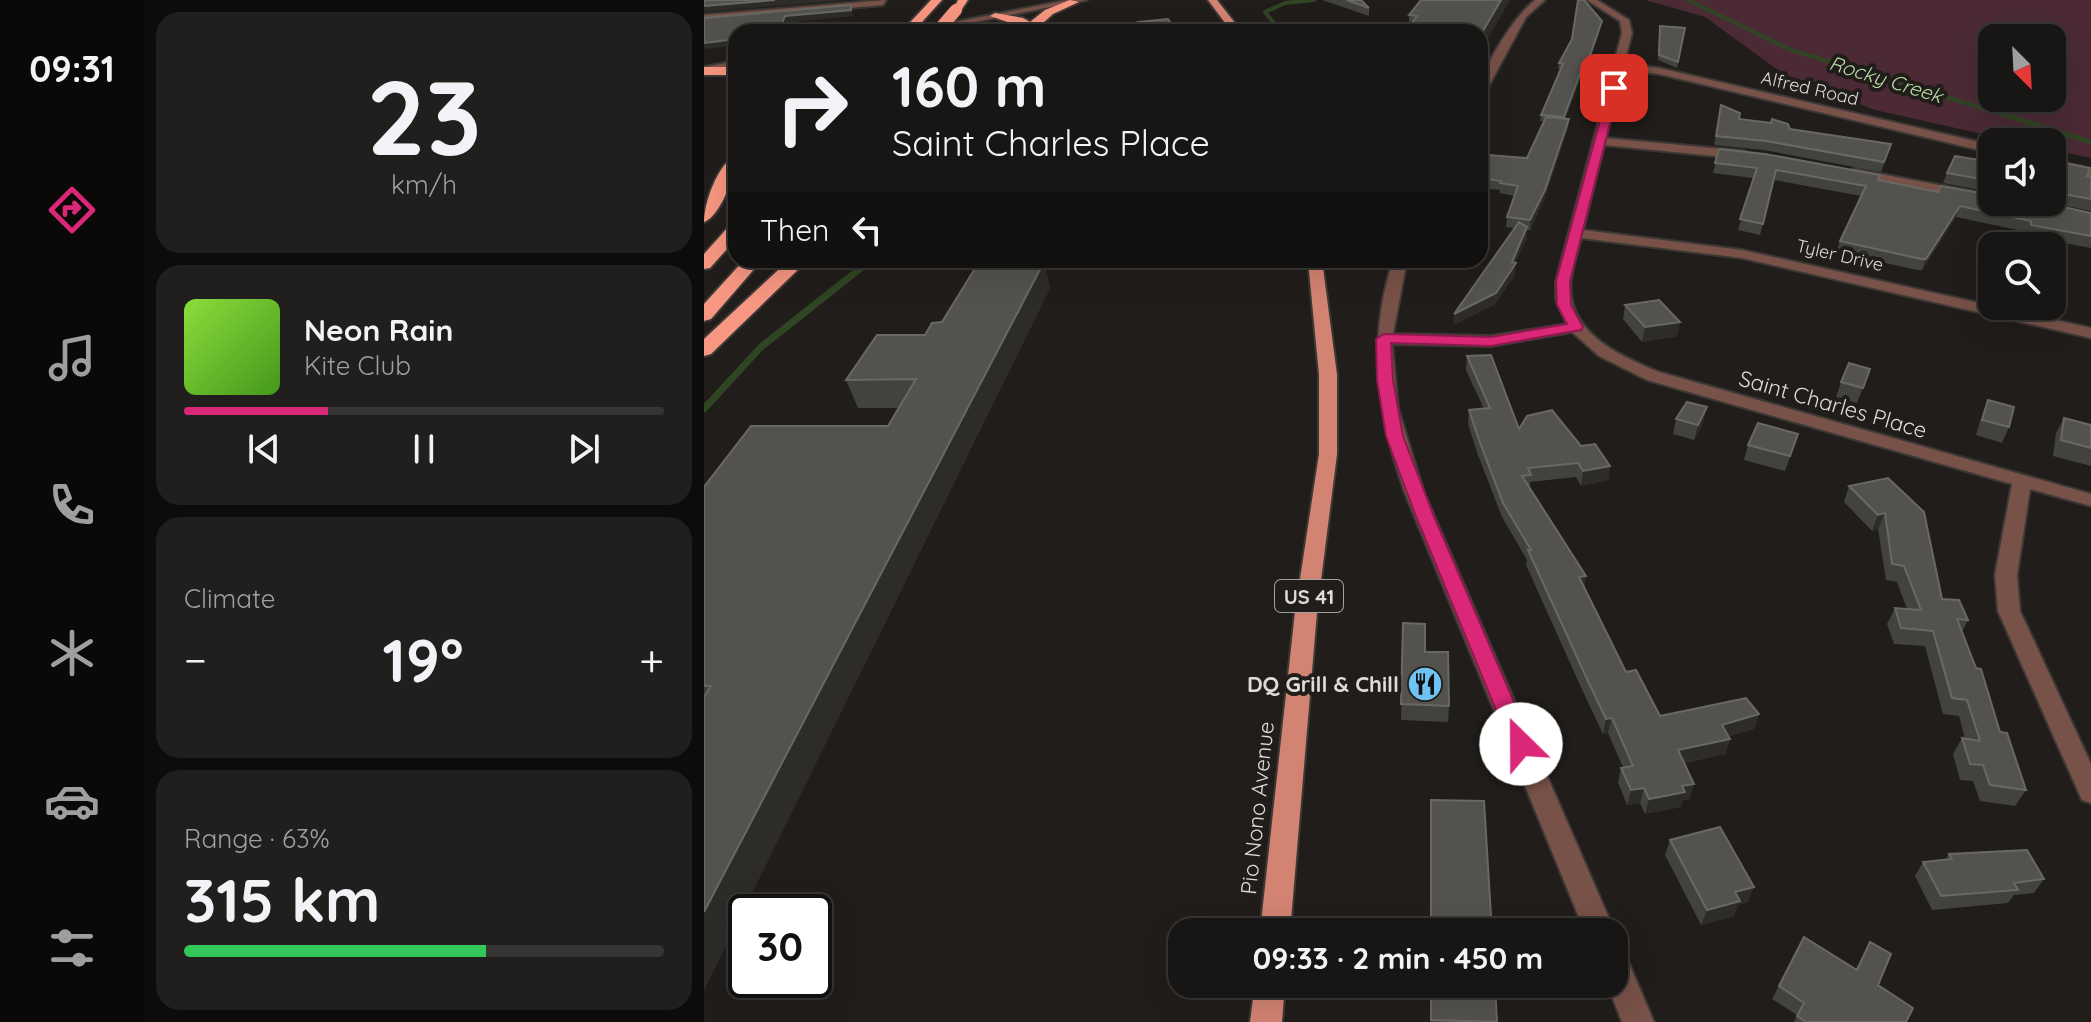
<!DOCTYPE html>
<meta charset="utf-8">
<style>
body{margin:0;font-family:Quicksand,sans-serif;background:#211f1d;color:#f1f3f6;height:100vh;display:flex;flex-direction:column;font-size:30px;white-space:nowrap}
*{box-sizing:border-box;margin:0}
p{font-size:26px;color:#9f9fa0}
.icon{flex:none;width:44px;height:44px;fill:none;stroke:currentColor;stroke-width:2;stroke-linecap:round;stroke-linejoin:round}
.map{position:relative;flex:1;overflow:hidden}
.side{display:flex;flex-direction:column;gap:12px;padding:12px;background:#0d0c0b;width:560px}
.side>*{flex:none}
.top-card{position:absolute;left:24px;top:24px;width:760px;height:244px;border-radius:24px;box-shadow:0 8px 32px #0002,0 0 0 2px #363534;background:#181614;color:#f1f3f6;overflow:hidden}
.needle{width:52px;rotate:156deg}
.controls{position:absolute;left:1274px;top:24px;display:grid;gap:16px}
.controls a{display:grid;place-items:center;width:88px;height:88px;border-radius:16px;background:#181614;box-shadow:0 8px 32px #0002,0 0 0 2px #363534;font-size:40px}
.speed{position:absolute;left:24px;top:894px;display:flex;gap:16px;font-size:40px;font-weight:700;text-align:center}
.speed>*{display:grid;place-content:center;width:104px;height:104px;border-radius:50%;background:#181614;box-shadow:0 8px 32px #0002,0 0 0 2px #363534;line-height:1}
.speed .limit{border:4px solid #111;border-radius:12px;background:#fff;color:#111}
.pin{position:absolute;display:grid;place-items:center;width:68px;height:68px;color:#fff;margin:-34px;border-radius:16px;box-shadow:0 4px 12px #0006}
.me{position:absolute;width:88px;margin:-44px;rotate:337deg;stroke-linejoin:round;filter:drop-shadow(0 0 6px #0008)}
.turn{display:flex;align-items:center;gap:28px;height:168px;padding:0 32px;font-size:36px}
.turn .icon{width:104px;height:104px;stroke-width:2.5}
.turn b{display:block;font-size:56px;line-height:68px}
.then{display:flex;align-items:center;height:76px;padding:0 32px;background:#0003;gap:16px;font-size:30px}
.big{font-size:60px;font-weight:700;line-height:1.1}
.side .widget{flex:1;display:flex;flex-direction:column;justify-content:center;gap:12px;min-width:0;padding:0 28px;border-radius:24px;background:#211f1d}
.side .dial{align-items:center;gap:0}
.dial b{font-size:104px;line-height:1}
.song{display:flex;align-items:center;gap:24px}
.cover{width:96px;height:96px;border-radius:12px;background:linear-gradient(135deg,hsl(90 70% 55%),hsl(100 70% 35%))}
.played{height:8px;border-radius:4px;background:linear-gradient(90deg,#db2777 30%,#363534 30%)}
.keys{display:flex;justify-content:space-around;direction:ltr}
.heat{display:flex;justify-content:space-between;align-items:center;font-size:44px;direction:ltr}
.charge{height:12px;border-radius:6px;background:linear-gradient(90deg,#34c759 63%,#363534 0)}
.trip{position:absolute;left:464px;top:918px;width:460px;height:80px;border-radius:24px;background:#181614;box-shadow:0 8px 32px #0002,0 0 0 2px #363534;font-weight:700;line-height:80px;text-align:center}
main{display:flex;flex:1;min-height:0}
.tabs{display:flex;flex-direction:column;width:144px;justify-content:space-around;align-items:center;background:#0a0908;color:#9f9fa0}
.tabs .icon{width:56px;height:56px}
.tabs .active{color:#db2777}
.tabs b{font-size:36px;color:#f1f3f6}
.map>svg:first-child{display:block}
.green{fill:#4b2a35;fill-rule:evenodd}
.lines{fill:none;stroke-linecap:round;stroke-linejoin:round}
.stream-far2{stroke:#304523;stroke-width:4}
.stream-far1{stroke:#304523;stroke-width:5}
.stream{stroke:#304523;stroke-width:7}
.minor-casing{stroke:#3b3835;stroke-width:4}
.major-casing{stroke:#3b3835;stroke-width:4}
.highway-casing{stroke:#3b3835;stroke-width:4}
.minor{fill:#785148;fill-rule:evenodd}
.major{fill:#d38371;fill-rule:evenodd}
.highway{fill:#f79681;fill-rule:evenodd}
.highway-bridge-casing{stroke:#3b3835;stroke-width:14;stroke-linecap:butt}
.highway-bridge{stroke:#f79681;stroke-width:12}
.wall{fill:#42423e}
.shaded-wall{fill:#2d2c28}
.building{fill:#53524f;stroke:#686864;stroke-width:2}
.route{fill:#db2777;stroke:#8e194d;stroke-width:2}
.labels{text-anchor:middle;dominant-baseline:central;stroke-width:8;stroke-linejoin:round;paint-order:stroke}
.far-street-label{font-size:18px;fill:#dedcda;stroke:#201d1a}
.far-water-label{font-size:20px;font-style:italic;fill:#b7dea2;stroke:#201d1a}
.shield{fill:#201d1a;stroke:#a5a3a0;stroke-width:2}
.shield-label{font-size:20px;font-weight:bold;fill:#dedcda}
.street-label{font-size:22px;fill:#dedcda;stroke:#201d1a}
.poi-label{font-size:22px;font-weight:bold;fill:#dedcda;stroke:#201d1a;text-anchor:end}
</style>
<main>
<nav class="tabs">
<b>09:31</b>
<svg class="icon active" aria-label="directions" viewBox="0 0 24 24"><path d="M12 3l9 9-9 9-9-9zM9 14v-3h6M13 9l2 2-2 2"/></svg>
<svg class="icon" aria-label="music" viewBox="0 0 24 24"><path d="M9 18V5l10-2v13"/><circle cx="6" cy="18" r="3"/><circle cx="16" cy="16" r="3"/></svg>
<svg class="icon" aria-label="phone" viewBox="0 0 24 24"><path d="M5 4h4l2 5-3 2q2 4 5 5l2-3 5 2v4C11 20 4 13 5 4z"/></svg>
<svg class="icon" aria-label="climate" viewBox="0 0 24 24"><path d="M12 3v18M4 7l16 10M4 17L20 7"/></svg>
<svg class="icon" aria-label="car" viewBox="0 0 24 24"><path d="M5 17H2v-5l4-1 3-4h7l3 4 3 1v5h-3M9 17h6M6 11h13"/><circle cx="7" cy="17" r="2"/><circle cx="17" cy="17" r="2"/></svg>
<svg class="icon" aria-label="filters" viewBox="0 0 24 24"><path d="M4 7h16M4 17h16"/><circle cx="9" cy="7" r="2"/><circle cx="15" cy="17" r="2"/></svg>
</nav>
<section class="side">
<div class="widget dial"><b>23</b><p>km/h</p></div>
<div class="widget">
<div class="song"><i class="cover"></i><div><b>Neon Rain</b><p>Kite Club</p></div></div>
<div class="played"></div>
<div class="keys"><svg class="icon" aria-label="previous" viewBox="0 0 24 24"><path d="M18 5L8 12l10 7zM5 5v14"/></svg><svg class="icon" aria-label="pause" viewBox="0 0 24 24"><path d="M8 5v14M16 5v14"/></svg><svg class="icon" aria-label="next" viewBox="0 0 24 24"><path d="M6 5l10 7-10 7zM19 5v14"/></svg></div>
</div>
<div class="widget"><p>Climate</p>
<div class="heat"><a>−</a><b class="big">19°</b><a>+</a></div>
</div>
<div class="widget"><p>Range · 63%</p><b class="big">315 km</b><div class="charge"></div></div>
</section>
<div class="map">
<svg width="1387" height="1022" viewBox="0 0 1387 1022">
<rect width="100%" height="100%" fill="#201d1a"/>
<path class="green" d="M941 0H1387V158L1348 150V142H1314L1171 110 1078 73 1001 17ZM1288 38H1348V98H1288Z"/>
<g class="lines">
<path class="stream-far2" d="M984 0 1087 50 1307 117
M577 32 561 12 581 3 610 0"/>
<path class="stream-far1" d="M1301 115 1387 142
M159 266 167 260"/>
<path class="stream" d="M0 409 57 347 162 264"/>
<g class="minor-casing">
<path id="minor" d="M182 0 179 5 0 21V15Z
M364 0H383L219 32H199Z
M831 0H841L822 17 781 93 776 96C776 68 810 17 831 0Z
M883 0H893L925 20 928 33 920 64 955 68 1288 145V153L955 74 919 70 902 138 1040 151 1046 155 1040 159 900 145 879 230 1038 250 1387 328V338L1038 258 877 238C874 251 868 266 867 280 861 332 916 356 955 372L1387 494V506L1326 489 1313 575 1316 611 1387 764V803L1378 800 1294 611 1291 575 1308 484 943 380 895 356 868 332 787 346 688 344 694 408 720 493 911 932H881L701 493C673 414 663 341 689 260H703L689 334 787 336 863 324 852 300V281L918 33 916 21Z
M32 61V67L0 73V67Z
M1348 160 1387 169V177L1348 168Z
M1150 169 1288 195V202H1292L1288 203 1146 176 1144 173Z
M910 949 921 954 950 1022H918L903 984H910Z"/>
</g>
<g class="major-casing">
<path id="major" d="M504 0H513L538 32H528Z
M604 260H618L633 375V454L613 612 586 932H556L591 612 615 454V375Z
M551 984H581L578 1022H546Z"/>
</g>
<g class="highway-casing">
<path id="highway" d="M227 0H238L209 32H197Z
M254 0H264L256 12H248Z
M366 0 375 2 349 14 329 32H316L318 27 286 16 291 13 319 18 326 22 341 10Z
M0 67H32V75H0Z
M32 156C32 173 17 216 0 222 0 203 14 163 32 156Z
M32 224V239L6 268 0 269V254L26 225Z
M40 260H58L7 319 0 321V304Z
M85 260H104L7 354 0 356V339Z"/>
</g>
<use href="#minor" class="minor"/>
<use href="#major" class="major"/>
<use href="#highway" class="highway"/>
<g class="highway-bridge-casing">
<path id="highway-bridge" d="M233 32 252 10"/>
</g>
<use href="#highway-bridge" class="highway-bridge"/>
</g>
<path class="wall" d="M618 0H657L665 8V16Z
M717 0 776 53 705 27V15Z
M898 21 883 70 880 69 861 119H865L864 128 840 200 826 230H823V237L811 263V274L791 304 749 325 810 228 802 227 803 217 811 196 796 193V190L776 188V176L823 158 840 121H836L837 115 856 69H854L855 63Z
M981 28 973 68 954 60 955 31Z
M1017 105 1035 119 1086 129 1187 144 1177 172 1060 150 1010 145Z
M1015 149 1234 192 1387 213V248L1322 236 1323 232 1252 217 1218 270H1213L1132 252 1136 241 1157 196 1070 180 1056 235 1034 230 1049 178 1009 173Z
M1288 162V192L1239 183 1243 173Z
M1348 172 1387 176V211L1342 202H1348Z
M340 262 346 288 0 990V487L184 426 195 408H154L142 380 221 335 238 322Z
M921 305 976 322 973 336 938 342 919 319Z
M763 356 815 429 877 446 906 466 904 480 877 486 872 477 826 482V488L882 576 880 588 922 672 956 716 1055 714 1050 729 1025 736 1026 739 1021 754 980 763 986 799 979 800 976 807 941 814 936 803 923 805 914 782 917 768 919 767 904 733 899 734 880 694 822 565 823 560 798 517 774 455 764 424 765 410 780 409 762 370Z
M1166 369 1153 403 1132 397 1137 382Z
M1284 400 1305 427 1298 443 1272 435 1278 415Z
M1360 418 1387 425V466L1349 456 1352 433Z
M972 419 999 423 990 440 969 434Z
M1044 445 1089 449 1081 471 1040 460Z
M1184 478 1238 599 1264 620 1258 632 1296 732 1322 790 1311 806 1276 801 1269 781 1256 780 1249 754 1258 738 1261 739 1255 716 1239 714 1221 646 1190 644 1183 624 1191 608 1203 609 1193 582 1182 580 1174 529 1168 531 1140 502 1145 486Z
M699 623 745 706 744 722 697 720Z
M727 800 788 932H726Z
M966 840 1044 902 1034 905 1030 916 997 925 961 855Z
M1245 854 1340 879 1330 893 1310 895 1304 903 1228 910 1211 876 1219 862 1241 860Z
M1100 937 1152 969 1166 942 1174 985 1202 1022H1090L1093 1015 1068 999Z
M726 984H791L793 1022H726Z"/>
<path class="shaded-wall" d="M68 0H145L0 12V6Z
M797 0H806L776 53V36Z
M147 5 149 16 83 23 79 32H74L81 16Z
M898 21 897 26 883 70V64Z
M32 39V46L0 49V43Z
M880 63V69L859 123 860 117Z
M865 119 864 128 840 200 826 230V220Z
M1256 206 1252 217 1218 270 1222 259Z
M823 227V237L809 267 812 263 811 274 791 304 749 325 750 314 808 262Z
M340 262 346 288 0 990V912Z
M976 322 973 336 938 342 941 327Z
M1003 407 999 423 990 440 994 425Z
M906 466 904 480 877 486 879 471Z
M1181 513 1174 529 1168 531 1174 515Z
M882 576 880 591 875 577Z
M1055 714 1050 729 1013 740 1018 725Z
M908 718 904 733 899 734 902 719Z
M1026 739 1021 754 969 765 974 750Z
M990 784 986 799 979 800 976 807 941 814 945 799 978 786Z
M940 788 936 803 923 805 927 790Z
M1050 887 1044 902 1034 905 1030 916 997 925 1003 910 1031 892Z"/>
<path class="building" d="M0 0H71L0 6Z
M643 0H657L665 8Z
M717 0H797L776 36V32H701L713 16 705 15Z
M874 0H880L898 21 883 64 880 63 860 117 837 115 859 64 855 63 868 39Z
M147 5V10L81 16 74 32H32V39L0 43V18Z
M464 19 472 32H440L434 22Z
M956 26 981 28 974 62 955 55Z
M1017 105 1036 113 1035 119 1067 123 1068 119 1084 124 1086 129 1187 144 1180 162 1062 141 1012 136Z
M842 117 865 119 841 190 826 220 803 217 814 186 796 183 797 181 776 178V176L785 155 823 158Z
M1015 149 1061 154 1176 175 1174 180 1234 192 1237 186 1288 195V202H1337L1387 213V236L1327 225V221L1256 206 1222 259H1217L1136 241 1162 186 1072 170 1059 224 1036 219 1053 168 1011 163Z
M1251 156 1288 162V181L1243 173Z
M1361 163 1386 168 1383 176H1387V199L1348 192V172L1356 174Z
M815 222 823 227 808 262 812 263 792 293 750 314Z
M275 262H340L0 912V697L7 686H0V487L47 426H184L212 379 142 380 173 335H221L228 323 238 322Z
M955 300 976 322 941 327 921 305Z
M787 355 815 429 823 416 848 410 877 446 891 444 906 466 879 471 874 463 824 468 827 475 818 476 882 576 875 577 922 672 932 670 956 716 1042 698 1055 714 1018 725 1026 739 974 750 990 784 978 786 981 792 945 799 940 788 927 790 917 768 929 766 908 718 902 719 883 679 824 550H827L799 503 775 440 765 410 786 408 763 356Z
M1145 363 1166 369 1159 388 1137 382Z
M1284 400 1310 407 1305 427 1278 420Z
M983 402 1003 407 994 425 972 419Z
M1360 418 1387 425V448L1357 440Z
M1054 423 1094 434 1086 456 1044 445Z
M1184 478 1220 512 1238 599 1255 600 1264 620 1253 619 1272 668 1277 669 1296 732 1303 733 1322 790 1286 785 1279 765 1266 764 1258 738 1276 741 1263 700 1248 698 1229 631 1197 628 1191 608 1217 610 1200 566 1188 564 1181 513 1174 515 1145 486Z
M699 623 721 624V652H744L745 706 697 704Z
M727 800 780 801 788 932H727Z
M1016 827 1050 887 1031 892 1036 901 1003 910 966 840Z
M1323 850 1340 879 1310 883 1314 890 1237 896 1219 862 1248 859 1245 854Z
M1100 937 1153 970 1166 942 1187 954 1174 985 1209 1008 1202 1022H1102L1093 1016 1100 1003 1075 986Z
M727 984H791L793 1022 727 1020Z"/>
<path class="route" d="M910 85 915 88 866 281 867 305 879 327 877 330 787 346 687 343 689 380 699 436 729 514 828 744 825 750 817 753 809 750 806 744 711 514 682 436 673 380 672 339 680 334 787 337 863 324 853 305 852 281 905 88Z"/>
<defs>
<g id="restaurant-disc" transform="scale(1.8)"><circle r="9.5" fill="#6fc2f4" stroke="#201d1a"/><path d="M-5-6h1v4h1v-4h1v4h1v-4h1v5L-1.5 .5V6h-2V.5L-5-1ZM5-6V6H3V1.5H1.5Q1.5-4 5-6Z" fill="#111"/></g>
</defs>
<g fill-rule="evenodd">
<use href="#restaurant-disc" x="721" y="684"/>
</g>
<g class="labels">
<g class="far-street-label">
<text transform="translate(1106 88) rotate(13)">Alfred Road</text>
<text transform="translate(1136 255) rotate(13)">Tyler Drive</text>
</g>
<g class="far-water-label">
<text transform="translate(1182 79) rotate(17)">Rocky Creek</text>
</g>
<rect class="shield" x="571" y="580" width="68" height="32" rx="6"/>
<g class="shield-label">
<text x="605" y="596">US 41</text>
</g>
<g class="street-label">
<text transform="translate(1129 404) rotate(16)">Saint Charles Place</text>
<text transform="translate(553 808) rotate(-84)">Pio Nono Avenue</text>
</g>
<g class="poi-label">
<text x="695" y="684">DQ Grill &amp; Chill</text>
</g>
</g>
</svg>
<div class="controls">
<a><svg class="needle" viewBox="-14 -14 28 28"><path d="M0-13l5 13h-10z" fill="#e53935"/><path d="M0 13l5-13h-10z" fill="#9f9fa0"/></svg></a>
<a><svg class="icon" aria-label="sound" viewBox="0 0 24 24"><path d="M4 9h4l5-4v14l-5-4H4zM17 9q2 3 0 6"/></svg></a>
<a><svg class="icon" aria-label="search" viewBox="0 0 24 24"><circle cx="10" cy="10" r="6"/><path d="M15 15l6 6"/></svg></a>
</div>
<div class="speed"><div class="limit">30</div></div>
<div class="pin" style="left:910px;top:88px;background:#d93025"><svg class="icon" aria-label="arrive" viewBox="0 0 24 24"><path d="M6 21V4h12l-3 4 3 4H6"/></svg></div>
<svg class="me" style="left:817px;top:744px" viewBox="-20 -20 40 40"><circle r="19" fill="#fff"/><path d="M0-13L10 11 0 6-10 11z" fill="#db2777"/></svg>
<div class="trip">09:33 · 2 min · 450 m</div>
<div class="top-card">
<div class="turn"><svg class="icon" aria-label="right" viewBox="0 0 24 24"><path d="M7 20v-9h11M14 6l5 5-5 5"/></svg><div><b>160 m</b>Saint Charles Place</div></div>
<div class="then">Then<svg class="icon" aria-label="left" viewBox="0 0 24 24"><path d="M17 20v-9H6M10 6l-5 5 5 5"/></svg></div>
</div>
</div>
</main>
